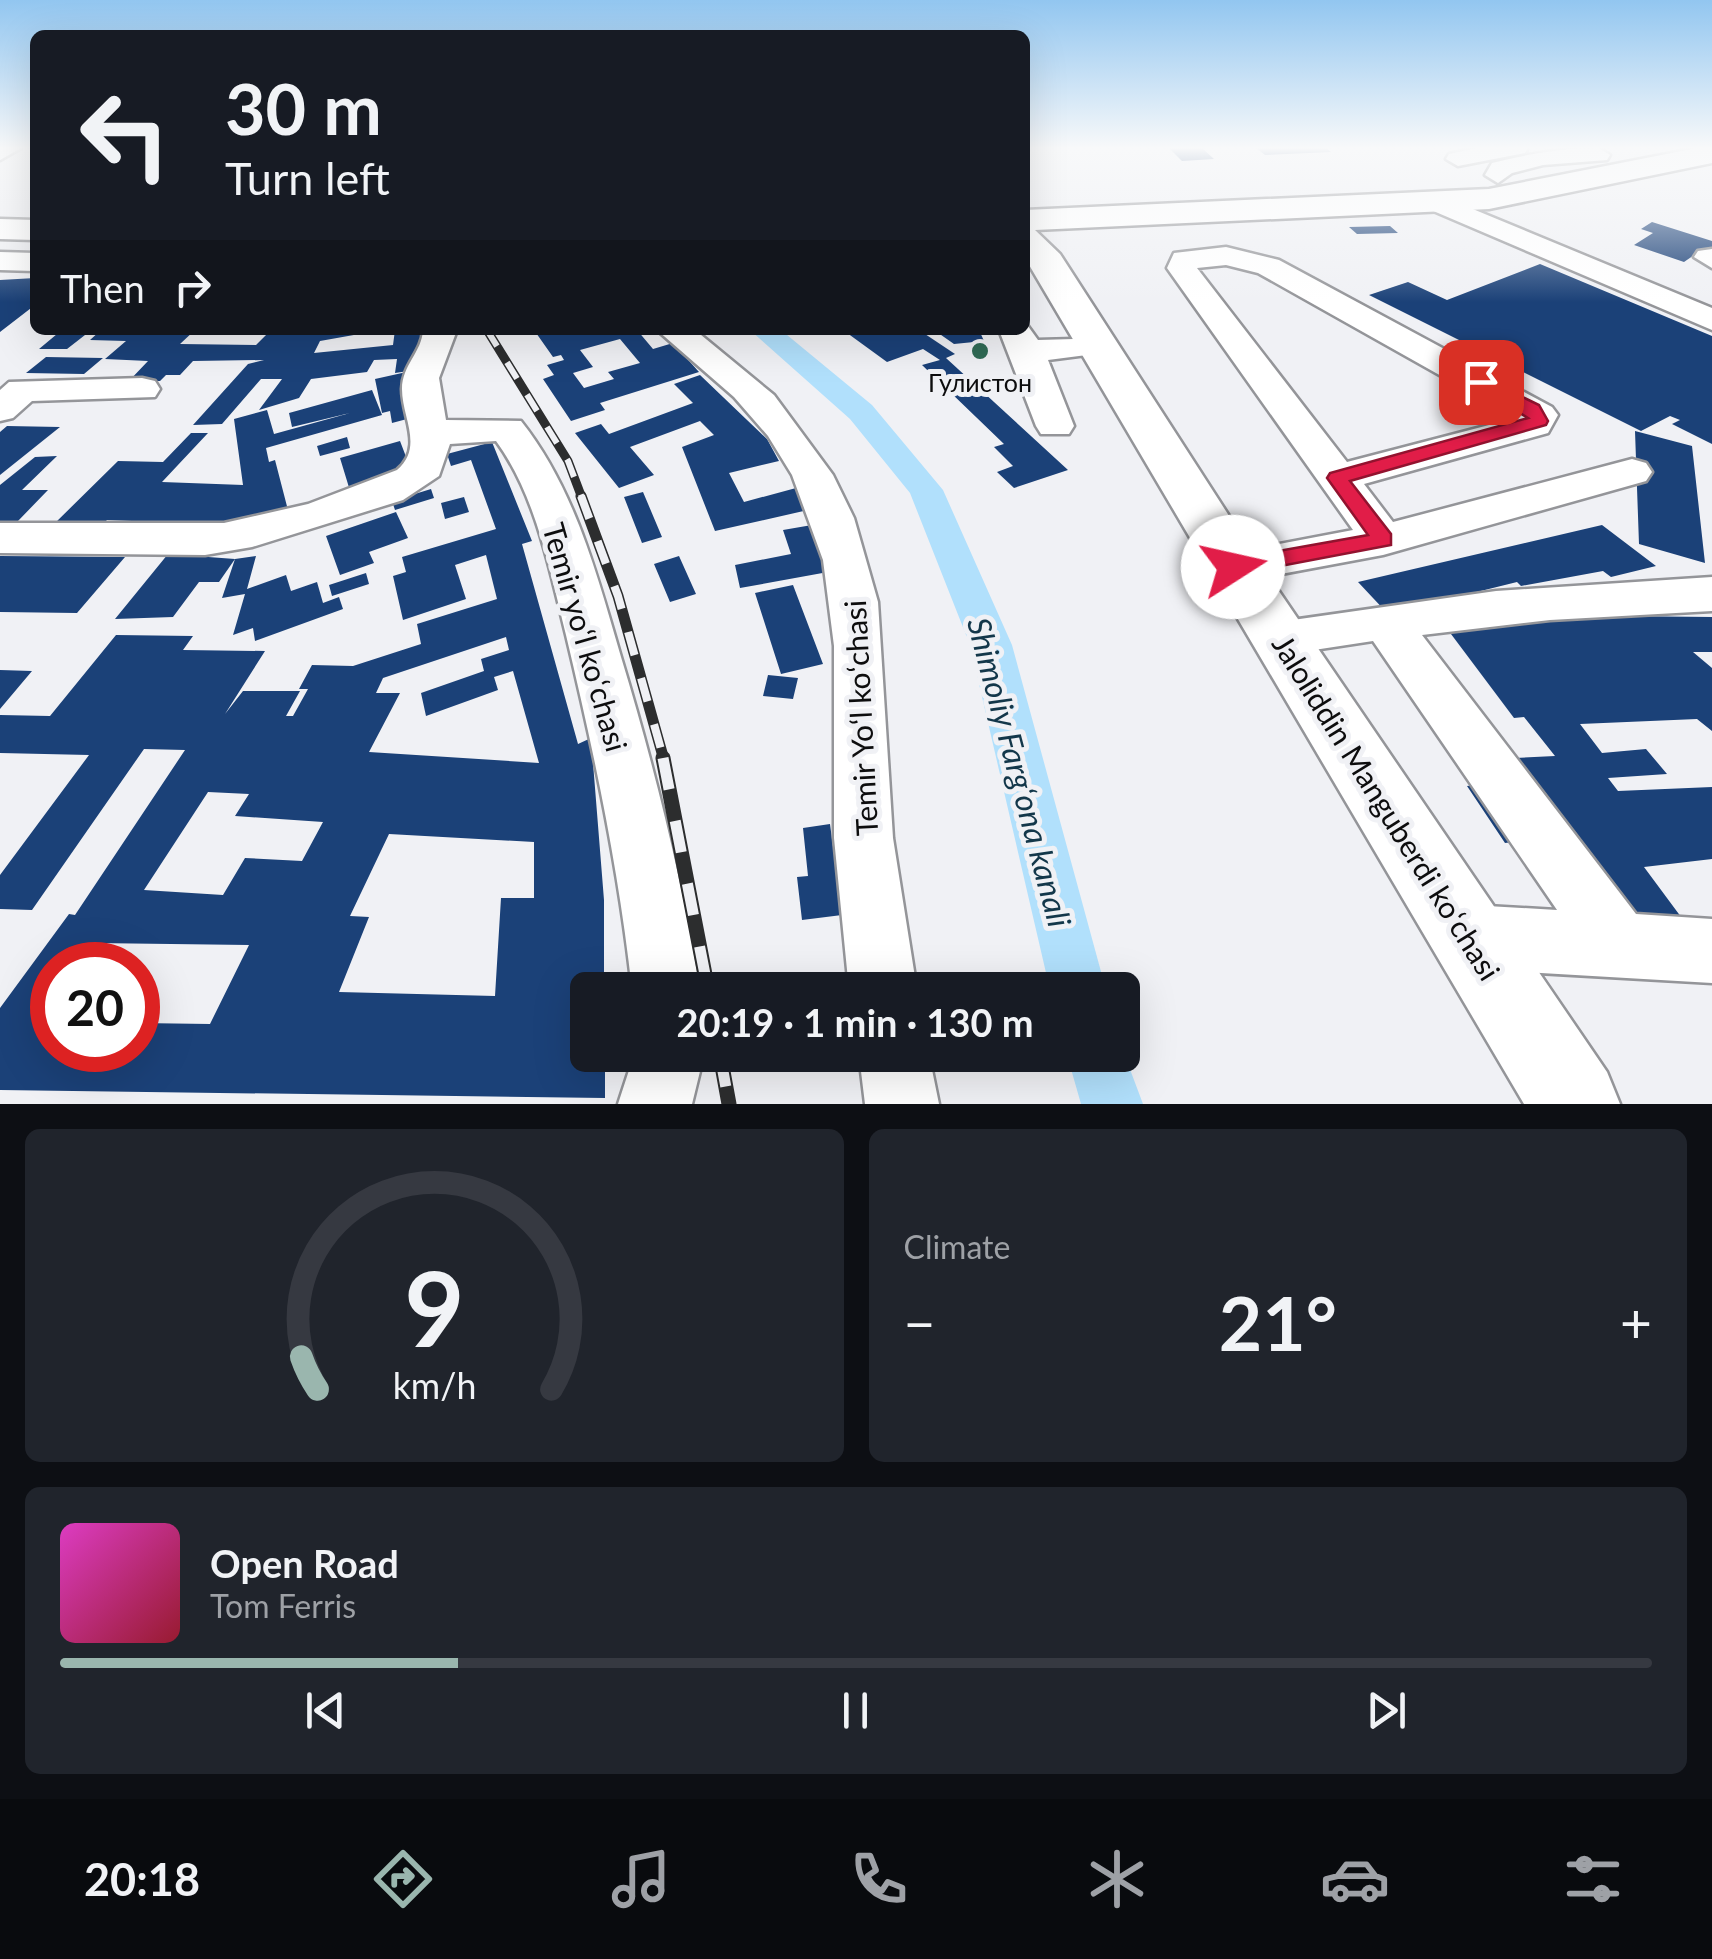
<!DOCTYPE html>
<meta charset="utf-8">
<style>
body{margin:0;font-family:Lato,sans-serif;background:#20242c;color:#f1f3f6;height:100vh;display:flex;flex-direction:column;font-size:38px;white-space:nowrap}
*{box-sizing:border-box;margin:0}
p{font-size:32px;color:#9ea1a6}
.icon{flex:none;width:55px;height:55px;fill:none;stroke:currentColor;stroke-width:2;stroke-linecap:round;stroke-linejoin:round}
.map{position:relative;height:1104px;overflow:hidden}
.side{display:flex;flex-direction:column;gap:25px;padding:25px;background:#0d0f14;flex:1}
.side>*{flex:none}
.top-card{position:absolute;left:30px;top:30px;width:1000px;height:305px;border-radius:15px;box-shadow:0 10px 40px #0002;background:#171b24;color:#f1f3f6;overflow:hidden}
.speed{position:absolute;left:30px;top:942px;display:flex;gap:20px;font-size:50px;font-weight:700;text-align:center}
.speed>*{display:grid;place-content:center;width:130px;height:130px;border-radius:50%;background:#171b24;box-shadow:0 10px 40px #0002;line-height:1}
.speed .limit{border:15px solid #d22;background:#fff;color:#111}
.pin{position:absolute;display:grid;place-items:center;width:85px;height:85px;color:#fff;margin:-42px;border-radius:20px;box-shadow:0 5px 15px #0006}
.me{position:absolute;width:110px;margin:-55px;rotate:80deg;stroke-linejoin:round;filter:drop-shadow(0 0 8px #0008)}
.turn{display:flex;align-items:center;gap:35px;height:210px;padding:0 30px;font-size:45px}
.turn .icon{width:130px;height:130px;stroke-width:2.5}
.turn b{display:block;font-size:70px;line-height:85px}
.then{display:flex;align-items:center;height:95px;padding:0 30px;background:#0003;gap:20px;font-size:38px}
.big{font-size:75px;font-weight:700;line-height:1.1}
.side .tile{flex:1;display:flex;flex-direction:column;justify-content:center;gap:15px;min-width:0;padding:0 35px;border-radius:15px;background:#20242c}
.side .dial{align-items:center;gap:0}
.dial svg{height:260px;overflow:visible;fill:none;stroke:#363941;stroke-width:7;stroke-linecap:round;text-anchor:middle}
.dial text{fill:#f1f3f6;stroke:none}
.song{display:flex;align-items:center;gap:30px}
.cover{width:120px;height:120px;border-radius:15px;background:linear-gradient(135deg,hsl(310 70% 55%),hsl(350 70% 35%))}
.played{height:10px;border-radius:5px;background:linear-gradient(90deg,#9ab6ae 25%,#363941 25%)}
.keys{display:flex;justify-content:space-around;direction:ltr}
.heat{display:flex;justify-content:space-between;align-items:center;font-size:55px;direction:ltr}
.side .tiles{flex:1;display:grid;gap:25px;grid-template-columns:1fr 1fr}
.tile:last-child{grid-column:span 2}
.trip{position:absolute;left:570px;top:972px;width:570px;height:100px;border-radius:15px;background:#171b24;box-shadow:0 10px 40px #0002;font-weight:700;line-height:100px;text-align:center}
.dock{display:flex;height:160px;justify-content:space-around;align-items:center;background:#090b0e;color:#9ea1a6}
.dock .icon{width:70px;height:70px}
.dock .active{color:#9ab6ae}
.dock b{font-size:45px;color:#f1f3f6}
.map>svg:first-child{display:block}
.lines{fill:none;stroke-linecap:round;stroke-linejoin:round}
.canal{fill:#b1e0fc;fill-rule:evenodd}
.building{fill:#1b4178;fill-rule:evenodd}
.minor-casing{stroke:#949599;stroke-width:5}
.major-casing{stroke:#949599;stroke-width:5}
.minor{fill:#fff;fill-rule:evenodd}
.major{fill:#fff;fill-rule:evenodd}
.rail-far2-casing{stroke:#2c2d2e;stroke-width:9}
.rail-far1-casing{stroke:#2c2d2e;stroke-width:11}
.rail-casing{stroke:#2c2d2e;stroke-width:15}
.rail-far2{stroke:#f0f1f5;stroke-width:6;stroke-dasharray:19;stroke-linecap:butt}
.rail-far1{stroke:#f0f1f5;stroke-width:8;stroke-dasharray:24;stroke-linecap:butt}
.rail{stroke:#f0f1f5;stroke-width:11;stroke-dasharray:32;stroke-linecap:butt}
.route{fill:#e11d48;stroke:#92132f;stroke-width:2.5}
.poi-dot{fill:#306b55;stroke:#f0f1f5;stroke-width:4}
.labels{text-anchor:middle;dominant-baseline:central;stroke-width:10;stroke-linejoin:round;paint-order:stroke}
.far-poi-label{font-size:25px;fill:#0d0d0e;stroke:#f0f1f5}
.street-label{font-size:30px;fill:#0d0d0e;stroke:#f0f1f5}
.water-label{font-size:32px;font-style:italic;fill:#13374a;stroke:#f0f1f5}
</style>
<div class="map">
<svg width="1712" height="1104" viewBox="0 0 1712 1104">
<rect width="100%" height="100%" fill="#f0f1f5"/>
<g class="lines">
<path class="canal" d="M750 330H781L872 405 943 490 1012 645 1106 990H1050L970 645 910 493 850 419Z
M1122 1048 1143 1104H1081L1067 1055H1122Z"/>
</g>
<path class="building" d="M1169 148H1202L1214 159 1182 161Z
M1256 148H1326L1331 152 1265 155Z
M1652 222 1712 241V255L1700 251 1684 262 1634 245 1653 233 1641 229Z
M1390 226 1398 233 1357 234 1349 227Z
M1540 264 1712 336V444L1672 424 1680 420 1670 416 1641 431 1369 295 1408 282 1447 300Z
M35 278V305L0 332V280Z
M195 330 180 344 256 345 271 330H382L320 341 314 353 393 345 395 330H426L422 369 395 373 397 359 374 360 367 372 311 379 299 398 259 410 282 379H261L222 424 193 425 248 364 264 360 193 361 180 375H166L160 381 128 382 148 361 105 359 126 341 90 340 100 331Z
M534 330H565L568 334 637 330 653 349 673 343 699 372 600 403 605 410 571 421 543 379 554 375 547 365 564 360 561 355 553 357ZM620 339 640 363 608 372 614 379 584 388 573 373 593 367 580 350Z
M843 330H919L955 354 946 358 1068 470 1014 488 997 472 1013 466 994 447 1004 444 922 365 940 360 923 349 887 362Z
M934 330H979L984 341 954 344Z
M57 334 85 335 67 349H39Z
M46 357 103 358 84 374 26 373Z
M411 371 422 415 392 423 390 411 382 413 375 379Z
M700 375 767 439 779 461 729 473 744 502 796 488 808 510 715 531 682 447 714 435 700 421 630 447 654 475 619 488 575 433 601 424 609 434 693 403 674 384Z
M372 390 382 415 266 448 269 462 275 460 289 514 257 526 107 520 100 527 52 526 118 461 163 462 191 433H208L162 482 243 485 234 419 267 410 274 434 350 413 292 427 289 413Z
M7 426 60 427 0 475V432Z
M1635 431 1692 446 1705 563 1639 544Z
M347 437 350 448 320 456 317 446Z
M400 441 413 475 351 494 340 458Z
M492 442 532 541 522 544 578 744 591 738 604 900V990H588V1055H605V1098L0 1090V1008L69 914 75 915 185 750 144 749 32 910 0 909V875L89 755 0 753V715L50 716 116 635 193 636 183 650 265 651 225 714 243 691H300L286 716H293L308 689H299L312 665 353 666 421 644 417 624 497 599 486 555 455 565 466 599 403 620 393 576 406 572 402 557 496 529 471 460 451 466 447 454ZM506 637 509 650 481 659 484 671 421 693 426 716 498 690 494 677 513 671 539 763 369 752 400 693H376L383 678ZM208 792 249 794 235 816 323 822 302 861 245 858 223 895 144 890ZM389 834 534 842V898H501L495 996 339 992 369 917 350 916ZM93 943 249 945 210 1024 138 1023V1050H52V1021H44L52 1008V965H79Z
M57 456 22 490H48L17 522H0V485L35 457Z
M431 489 434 498 395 510 392 501Z
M643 492 662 537 642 543 624 497Z
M464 497 469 512 445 519 441 503Z
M396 512 408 538 369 552 374 563 340 575 326 536Z
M812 525 828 572 740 588 735 565 791 554 783 530Z
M1602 525 1656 566 1611 577 1603 571 1521 586 1517 582 1388 614 1358 582Z
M168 554 235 559 219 582H199L173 617 115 619Z
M0 556 125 557 77 613 0 612Z
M256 556 247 589 286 575 291 591 317 582 323 603 339 597 343 609 255 641 253 628 233 635 245 594 222 598 235 559Z
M679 556 696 594 670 602 654 564Z
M366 573 369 584 332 596 329 585Z
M793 585 823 664 781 674 755 593Z
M1620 616 1712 617V652H1693L1712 668V731L1697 719 1580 724 1602 753 1646 749 1667 774 1608 778 1618 791 1712 787V859L1644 867 1687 925 1635 926 1515 758 1555 756 1524 717 1514 718 1448 630Z
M0 670 32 671 0 709Z
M768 675 798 678 793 699 763 696Z
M1499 782 1540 839 1505 843 1467 786Z
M830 824 842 915 802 920 797 877 808 876 803 828Z"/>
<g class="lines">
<g class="minor-casing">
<path id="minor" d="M1477 148H1528L1525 153 1458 166 1446 159 1449 154Z
M1599 148 1610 155 1607 160 1543 165 1512 173 1498 183 1485 175 1492 163C1528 154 1562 148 1599 148Z
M1434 193 1712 308V330L1424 207 1420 201 1424 195Z
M1226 247 1279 260 1552 407 1558 415 1548 433 1364 484 1393 522 1632 459 1646 463 1652 472 1646 481 1383 555 1233 583 1217 578 1210 567 1217 556 1353 530 1167 268 1174 253ZM1226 265 1258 273 1516 418 1347 462 1197 268Z
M1712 249V268L1694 257 1698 251Z
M0 252 35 253V271L0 270Z
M1025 322 1038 340 1110 338 1115 345 1110 352 1048 360 1074 426 1069 434H1041L1036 426 999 330H1025Z
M423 330H457L439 378 446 420 521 421C575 489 597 575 621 657 654 766 682 878 700 990H632C619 870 594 752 566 635 550 571 536 495 496 441L450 444 439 476 403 500 252 547 205 555 0 553V523H224L308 504 397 470C424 447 402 418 402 389 402 365 422 352 423 330Z
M657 330H695L774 395 833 475 854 518 878 602 893 838 917 990H849L834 838V646L823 560 792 475 768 436 734 397Z
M142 378 155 381 160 389 155 397 32 401 13 418 0 421V390L9 382Z
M1712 577V611L1550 620 1422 635 1636 914 1712 919V983L1470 969 1447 959 1438 937 1447 915 1470 905 1557 910 1373 641 1281 655 1264 650 1256 637 1264 624 1496 591Z
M634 1055H704L692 1104H618Z
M859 1055H929L939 1104H865Z"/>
</g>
<g class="major-casing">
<path id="major" d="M0 148H21L0 160Z
M1697 148H1712V163L1489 209 1035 230 1060 254 1253 553 1607 1072 1620 1104H1524L1025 258V210L1489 189Z
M0 219 35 220V240L0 239Z"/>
</g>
<use href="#minor" class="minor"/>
<use href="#major" class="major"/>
<g class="rail-far2-casing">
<path id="rail-far2" d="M487 330 568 461 582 498"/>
</g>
<g class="rail-far1-casing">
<path id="rail-far1" d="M581 496 618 596 664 760"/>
</g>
<g class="rail-casing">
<path id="rail" d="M663 758 708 990
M720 1055 729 1104"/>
</g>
<use href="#rail-far2" class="rail-far2"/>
<use href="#rail-far1" class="rail-far1"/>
<use href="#rail" class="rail"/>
</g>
<linearGradient id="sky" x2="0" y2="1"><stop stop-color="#92c6f0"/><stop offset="0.49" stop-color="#f8f9fa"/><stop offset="1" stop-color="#f8f9fa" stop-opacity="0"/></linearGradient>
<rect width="1712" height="302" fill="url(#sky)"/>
<path class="route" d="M1481 377 1539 405 1548 421 1546 425 1350 481 1391 534V545L1233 575 1225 573V562L1233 559 1368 535 1327 478 1330 473 1528 418 1475 386V379Z"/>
<circle class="poi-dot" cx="980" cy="351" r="10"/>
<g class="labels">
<g class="far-poi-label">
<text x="980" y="382">Гулистон</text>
</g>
<g class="street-label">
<text transform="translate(586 637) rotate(74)">Temir yoʻl koʻchasi</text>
<text transform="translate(860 718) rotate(-93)">Temir Yoʻl koʻchasi</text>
<text transform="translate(1387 807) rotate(58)">Jaloliddin Manguberdi koʻchasi</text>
</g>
<g class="water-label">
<text transform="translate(1020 772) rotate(75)">Shimoliy Fargʻona kanali</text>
</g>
</g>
</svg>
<div class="speed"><div class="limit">20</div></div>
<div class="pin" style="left:1481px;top:382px;background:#d93025"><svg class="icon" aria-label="arrive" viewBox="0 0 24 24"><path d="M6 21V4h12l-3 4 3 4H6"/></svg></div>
<svg class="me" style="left:1233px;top:567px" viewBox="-20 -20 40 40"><circle r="19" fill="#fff"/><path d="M0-13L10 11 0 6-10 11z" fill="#e11d48"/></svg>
<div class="trip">20:19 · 1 min · 130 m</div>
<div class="top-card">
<div class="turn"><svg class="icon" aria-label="left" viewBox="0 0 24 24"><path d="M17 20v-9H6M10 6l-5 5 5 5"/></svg><div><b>30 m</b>Turn left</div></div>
<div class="then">Then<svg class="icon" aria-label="right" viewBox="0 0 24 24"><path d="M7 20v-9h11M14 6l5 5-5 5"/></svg></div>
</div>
</div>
<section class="side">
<div class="tiles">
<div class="tile dial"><svg viewBox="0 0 100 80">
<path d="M14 69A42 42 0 1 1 86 69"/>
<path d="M14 69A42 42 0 0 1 9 59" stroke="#9ab6ae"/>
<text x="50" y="56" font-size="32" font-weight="700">9</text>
<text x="50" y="72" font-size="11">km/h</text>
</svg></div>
<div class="tile"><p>Climate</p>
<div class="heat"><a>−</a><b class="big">21°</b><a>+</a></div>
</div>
<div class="tile">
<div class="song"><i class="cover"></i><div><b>Open Road</b><p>Tom Ferris</p></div></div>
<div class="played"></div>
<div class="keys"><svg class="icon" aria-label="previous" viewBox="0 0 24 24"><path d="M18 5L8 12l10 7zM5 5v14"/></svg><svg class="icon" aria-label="pause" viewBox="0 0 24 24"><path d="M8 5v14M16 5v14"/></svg><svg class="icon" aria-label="next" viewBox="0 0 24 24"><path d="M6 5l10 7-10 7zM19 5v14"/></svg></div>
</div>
</div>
</section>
<nav class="dock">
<b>20:18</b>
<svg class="icon active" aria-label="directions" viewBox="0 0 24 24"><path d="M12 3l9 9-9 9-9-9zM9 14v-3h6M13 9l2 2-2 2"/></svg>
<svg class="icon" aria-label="music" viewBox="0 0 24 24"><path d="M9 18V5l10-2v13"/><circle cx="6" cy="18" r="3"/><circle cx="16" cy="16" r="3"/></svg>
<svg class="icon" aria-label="phone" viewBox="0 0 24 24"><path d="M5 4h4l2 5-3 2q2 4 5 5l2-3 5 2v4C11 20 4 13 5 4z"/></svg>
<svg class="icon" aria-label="climate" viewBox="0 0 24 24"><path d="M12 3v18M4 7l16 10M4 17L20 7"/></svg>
<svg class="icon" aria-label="car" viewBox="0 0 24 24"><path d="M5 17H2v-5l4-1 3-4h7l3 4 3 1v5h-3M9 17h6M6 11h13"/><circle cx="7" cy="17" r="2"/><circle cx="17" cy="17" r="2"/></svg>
<svg class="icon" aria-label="filters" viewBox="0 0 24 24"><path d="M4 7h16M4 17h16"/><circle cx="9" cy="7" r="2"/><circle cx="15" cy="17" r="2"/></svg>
</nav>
